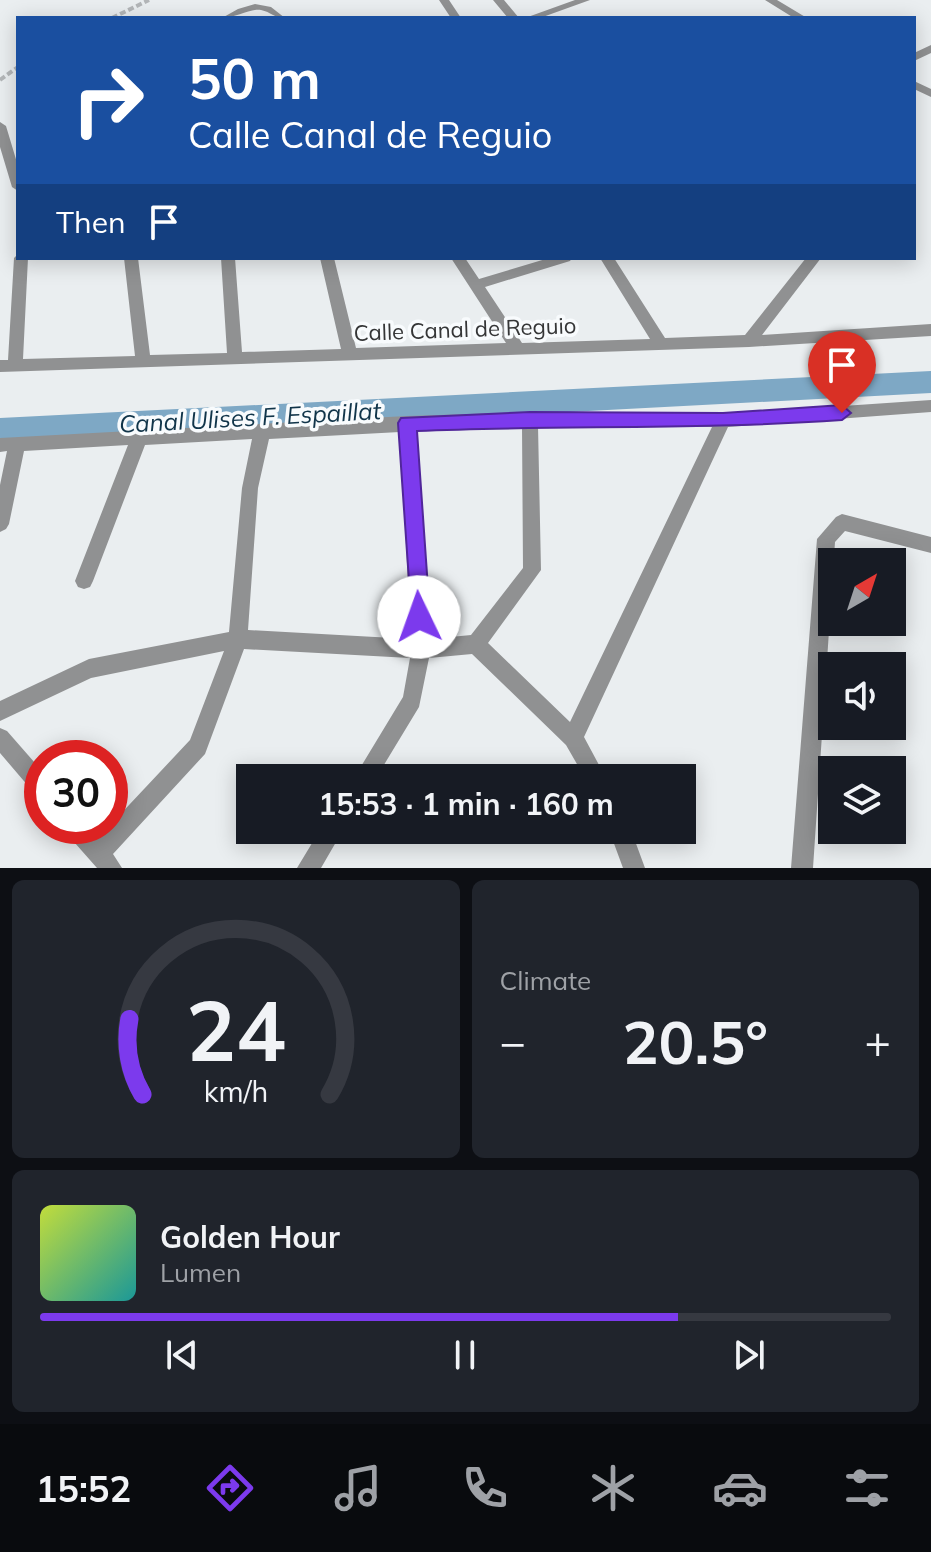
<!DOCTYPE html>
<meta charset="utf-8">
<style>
body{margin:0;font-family:Mulish,sans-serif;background:#20242c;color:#f1f3f6;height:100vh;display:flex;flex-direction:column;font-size:30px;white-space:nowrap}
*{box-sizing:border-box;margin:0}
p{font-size:26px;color:#9ea1a6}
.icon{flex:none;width:44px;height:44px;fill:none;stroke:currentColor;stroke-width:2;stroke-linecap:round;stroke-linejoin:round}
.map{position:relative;height:868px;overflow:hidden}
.side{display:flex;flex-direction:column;gap:12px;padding:12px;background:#0d0f14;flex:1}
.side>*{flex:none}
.banner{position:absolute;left:16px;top:16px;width:900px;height:244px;border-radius:0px;box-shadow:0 4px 20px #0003;background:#1a4fa0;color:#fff;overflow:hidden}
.needle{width:52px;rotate:39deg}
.tools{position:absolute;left:818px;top:548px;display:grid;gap:16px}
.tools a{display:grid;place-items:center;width:88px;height:88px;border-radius:0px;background:#171b24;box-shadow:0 4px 20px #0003;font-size:40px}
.speed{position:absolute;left:24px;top:740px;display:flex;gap:16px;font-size:40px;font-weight:700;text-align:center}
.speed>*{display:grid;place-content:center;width:104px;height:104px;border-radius:50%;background:#171b24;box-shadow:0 4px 20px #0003;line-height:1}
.speed .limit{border:12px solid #d22;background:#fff;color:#111}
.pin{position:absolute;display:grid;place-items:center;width:68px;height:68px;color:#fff;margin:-82px -34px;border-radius:50% 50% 50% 0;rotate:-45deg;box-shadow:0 0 8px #0007}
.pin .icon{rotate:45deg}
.me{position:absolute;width:88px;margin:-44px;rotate:357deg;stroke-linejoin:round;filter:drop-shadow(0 0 6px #0008)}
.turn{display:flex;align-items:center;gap:28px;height:168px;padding:0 40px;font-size:36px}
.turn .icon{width:104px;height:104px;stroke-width:2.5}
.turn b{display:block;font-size:56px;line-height:68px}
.then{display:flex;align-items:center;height:76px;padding:0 40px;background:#0003;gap:16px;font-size:30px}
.big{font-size:60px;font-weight:700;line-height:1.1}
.side .card{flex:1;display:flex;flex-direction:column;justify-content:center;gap:12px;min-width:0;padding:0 28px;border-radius:12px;background:#20242c}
.side .dial{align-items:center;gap:0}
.dial svg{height:208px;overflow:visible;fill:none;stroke:#363941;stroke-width:7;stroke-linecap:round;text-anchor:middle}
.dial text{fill:#f1f3f6;stroke:none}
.song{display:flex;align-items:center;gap:24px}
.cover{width:96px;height:96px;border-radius:12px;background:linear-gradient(135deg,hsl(70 70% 55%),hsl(180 70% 35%))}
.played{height:8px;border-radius:4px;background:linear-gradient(90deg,#7c3aed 75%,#363941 75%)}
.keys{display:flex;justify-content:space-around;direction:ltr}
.heat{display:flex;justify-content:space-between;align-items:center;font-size:44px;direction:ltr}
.side .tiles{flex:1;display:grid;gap:12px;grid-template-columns:1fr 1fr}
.card:last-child{grid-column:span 2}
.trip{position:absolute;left:236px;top:764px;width:460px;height:80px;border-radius:0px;background:#171b24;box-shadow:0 4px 20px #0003;font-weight:700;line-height:80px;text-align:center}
.tabs{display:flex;height:128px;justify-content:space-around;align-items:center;background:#090b0e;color:#9ea1a6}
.tabs .icon{width:56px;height:56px}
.tabs .on{color:#7c3aed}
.tabs b{font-size:36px;color:#f1f3f6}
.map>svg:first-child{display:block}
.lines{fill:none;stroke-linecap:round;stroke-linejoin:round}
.canal{fill:#7ea8c5;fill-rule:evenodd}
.path{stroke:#b3b6b8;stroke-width:4;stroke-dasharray:6 3;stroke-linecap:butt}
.street{fill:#909192;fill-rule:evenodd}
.route{fill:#7c3aed;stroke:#51269a;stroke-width:2}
.labels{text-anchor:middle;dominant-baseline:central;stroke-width:7;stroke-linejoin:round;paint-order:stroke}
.street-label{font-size:22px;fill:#353637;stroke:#f8fbfd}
.water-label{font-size:24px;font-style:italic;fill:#11354a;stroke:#f8fbfd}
</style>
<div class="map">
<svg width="931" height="868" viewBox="0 0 931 868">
<rect width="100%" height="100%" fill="#eaeef0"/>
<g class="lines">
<path class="canal" d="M931 371V393L0 442V418Z"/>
<path class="path" d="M112 18 149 0
M0 80 18 67"/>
<path class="street" d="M439 0H449L461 18H451Z
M493 0H504L519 18H508Z
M575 0H590L540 18H525Z
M765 0H777L807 18H794Z
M255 4 271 7 285 18C274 18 271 12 261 10 251 8 236 18 222 18L238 9Z
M931 45V53L914 61V53Z
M914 81 931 89V97L914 89Z
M0 122 6 126 18 166V191L12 187 0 147Z
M18 254V258H28L23 359 135 356 124 258H138L150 355 227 353 221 258H235L242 352 341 349 320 258H334L356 348 506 343 451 258H465L479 279 549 258H572L570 261 485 287 522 343 650 339 600 258H614L665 338 745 335 806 258H821L762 335 931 324V336L749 347 0 372V360H8L14 258Z
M931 400V412L728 427 584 737 606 778H585L566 745 472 654 429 658 419 707 376 778H354L403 697 410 658 244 649 205 754 113 854 122 868H97L67 834 64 826H89L99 837 190 740 224 651 91 678 0 721V701L89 659 229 632 242 488 252 439 145 445 93 581 90 587 84 589 78 587 75 581 128 445 24 451 9 524 6 529 0 532V485L7 451 0 452V438L407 416 530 412 723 414ZM522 426 523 568 471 635 430 639 415 431ZM538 426 712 427 570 722 488 643 541 570ZM400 432 411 639 248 630 258 488 269 439Z
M842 514 931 537V553L845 531 835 542 813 868H791L817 539 836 517Z
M0 728 7 731 42 771V797L35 794 0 753Z
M320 830H343L321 868H297Z
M609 830H631L645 868H623Z"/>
</g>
<path class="route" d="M842 405 851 413 842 420C700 430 559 425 417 431L430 617 426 624 419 627 412 624 398 423 401 418 530 412 723 413Z"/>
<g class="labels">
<g class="street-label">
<text transform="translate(465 329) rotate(-2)">Calle Canal de Reguio</text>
</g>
<g class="water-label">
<text transform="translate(250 417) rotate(-3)">Canal Ulises F. Espaillat</text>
</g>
</g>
</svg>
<div class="tools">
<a><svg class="needle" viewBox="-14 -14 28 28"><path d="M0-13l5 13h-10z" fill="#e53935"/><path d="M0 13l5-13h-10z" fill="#9ea1a6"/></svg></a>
<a><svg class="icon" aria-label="sound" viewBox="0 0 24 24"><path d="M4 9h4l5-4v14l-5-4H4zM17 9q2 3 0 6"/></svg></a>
<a><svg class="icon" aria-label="layers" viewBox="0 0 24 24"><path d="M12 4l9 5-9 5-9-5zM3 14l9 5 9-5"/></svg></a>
</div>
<div class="speed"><div class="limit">30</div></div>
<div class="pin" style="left:842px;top:413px;background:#d93025"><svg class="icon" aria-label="arrive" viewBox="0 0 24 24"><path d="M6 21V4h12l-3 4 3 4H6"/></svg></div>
<svg class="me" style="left:419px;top:617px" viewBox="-20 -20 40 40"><circle r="19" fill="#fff"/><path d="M0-13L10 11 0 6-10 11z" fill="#7c3aed"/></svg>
<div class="trip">15:53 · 1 min · 160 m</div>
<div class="banner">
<div class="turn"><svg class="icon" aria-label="right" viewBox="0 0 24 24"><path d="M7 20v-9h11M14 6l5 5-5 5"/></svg><div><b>50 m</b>Calle Canal de Reguio</div></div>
<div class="then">Then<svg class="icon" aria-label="arrive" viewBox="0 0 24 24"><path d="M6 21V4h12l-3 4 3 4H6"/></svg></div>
</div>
</div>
<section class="side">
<div class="tiles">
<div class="card dial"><svg viewBox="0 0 100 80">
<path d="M14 69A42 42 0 1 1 86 69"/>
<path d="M14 69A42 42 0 0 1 9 40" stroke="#7c3aed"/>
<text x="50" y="56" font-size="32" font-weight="700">24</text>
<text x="50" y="72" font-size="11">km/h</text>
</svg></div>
<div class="card"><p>Climate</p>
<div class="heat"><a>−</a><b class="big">20.5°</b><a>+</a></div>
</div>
<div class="card">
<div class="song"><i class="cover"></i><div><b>Golden Hour</b><p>Lumen</p></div></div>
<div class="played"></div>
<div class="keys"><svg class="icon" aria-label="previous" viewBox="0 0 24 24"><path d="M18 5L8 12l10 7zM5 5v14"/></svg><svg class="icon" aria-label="pause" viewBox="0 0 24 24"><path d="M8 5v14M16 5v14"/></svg><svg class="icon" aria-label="next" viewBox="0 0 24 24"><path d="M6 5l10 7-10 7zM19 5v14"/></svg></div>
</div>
</div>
</section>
<nav class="tabs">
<b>15:52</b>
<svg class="icon on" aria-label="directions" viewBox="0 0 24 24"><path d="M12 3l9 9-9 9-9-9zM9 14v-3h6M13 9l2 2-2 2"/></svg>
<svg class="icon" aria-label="music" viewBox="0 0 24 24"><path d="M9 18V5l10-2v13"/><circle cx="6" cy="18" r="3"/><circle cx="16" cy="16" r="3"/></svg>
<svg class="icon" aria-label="phone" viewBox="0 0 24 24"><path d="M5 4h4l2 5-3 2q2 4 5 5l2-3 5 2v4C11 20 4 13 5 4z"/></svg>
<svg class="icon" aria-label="climate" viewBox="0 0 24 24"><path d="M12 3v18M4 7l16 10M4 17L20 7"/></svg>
<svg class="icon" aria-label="car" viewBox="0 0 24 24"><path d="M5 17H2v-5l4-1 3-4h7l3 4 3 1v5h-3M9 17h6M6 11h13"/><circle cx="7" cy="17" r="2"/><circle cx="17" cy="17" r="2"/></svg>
<svg class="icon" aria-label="filters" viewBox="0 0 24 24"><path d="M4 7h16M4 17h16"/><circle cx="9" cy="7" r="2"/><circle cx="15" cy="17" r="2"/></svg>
</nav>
